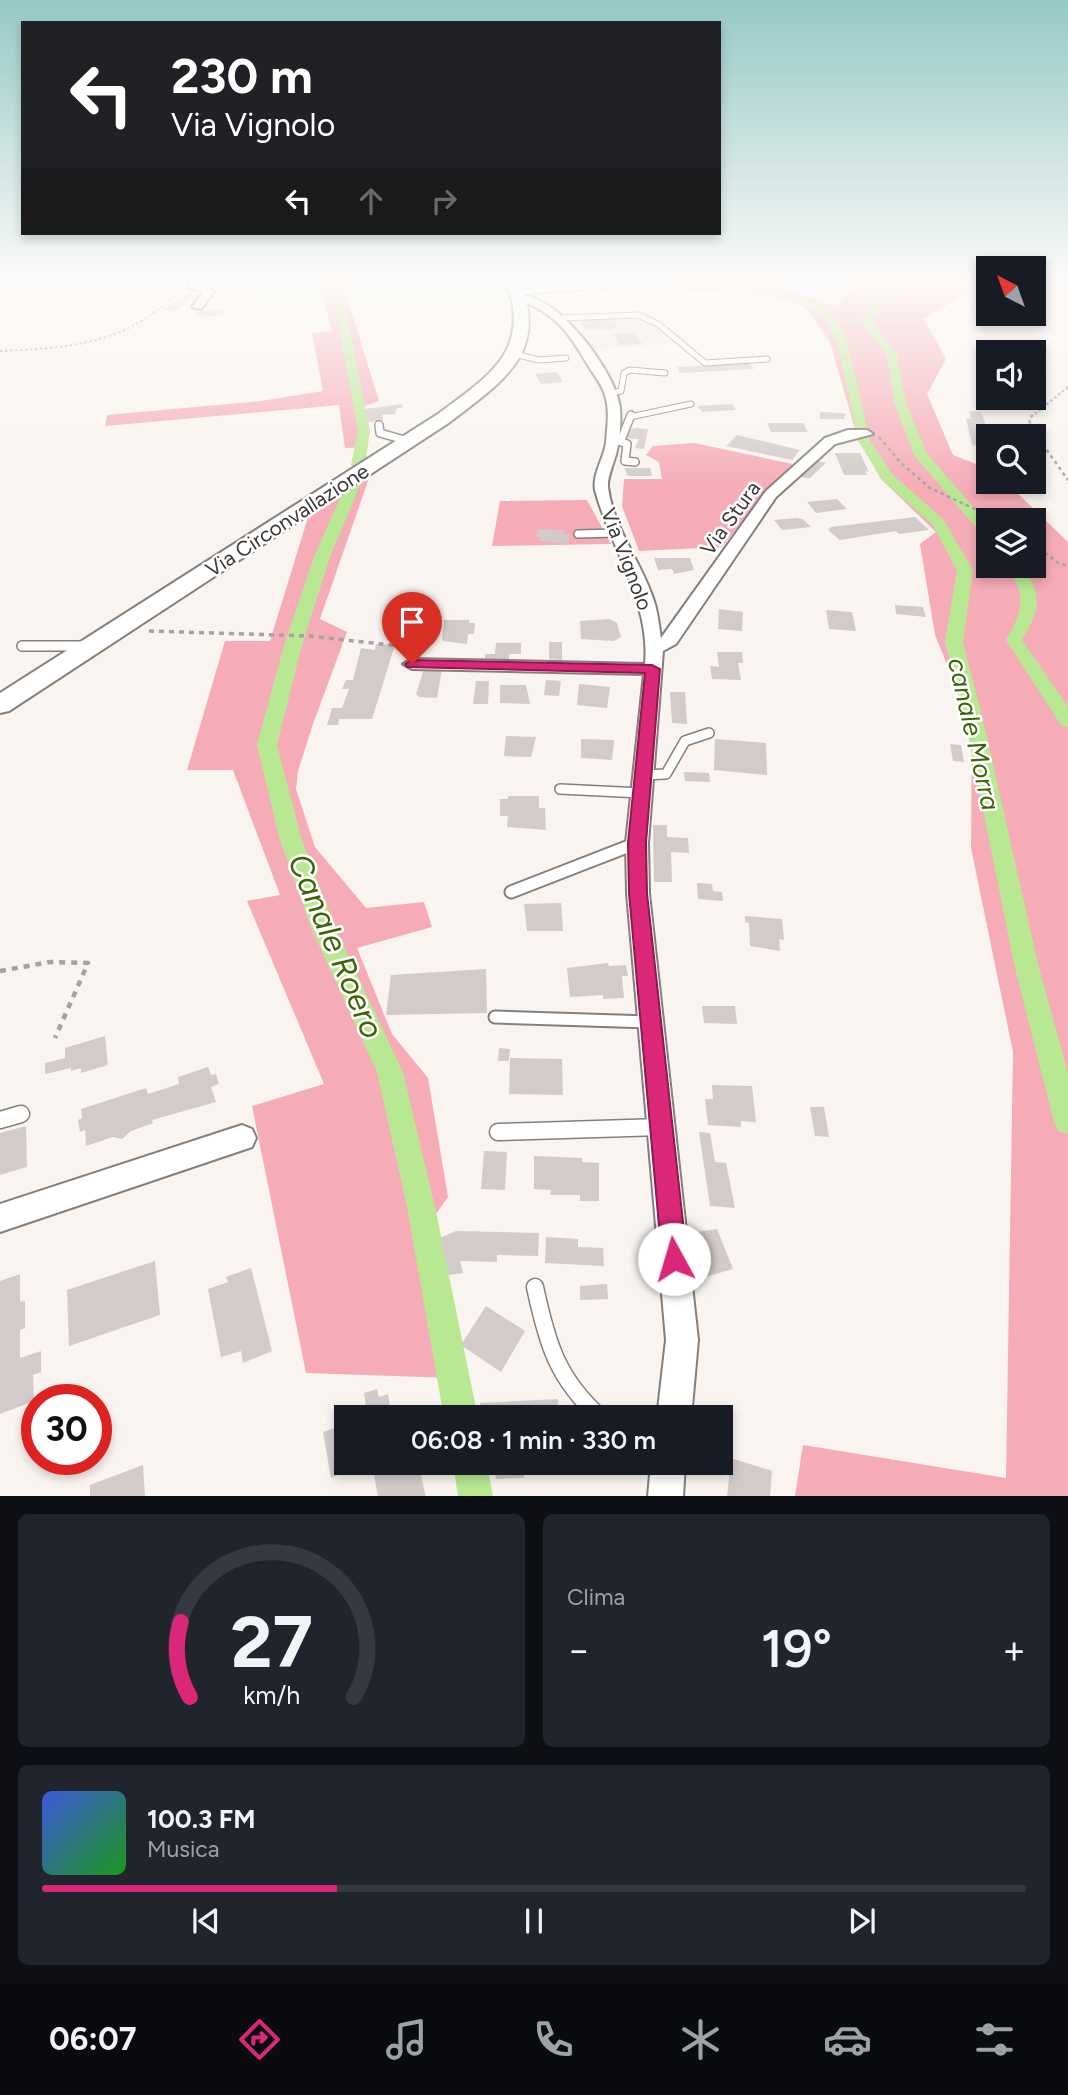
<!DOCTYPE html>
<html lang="it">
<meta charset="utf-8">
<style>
body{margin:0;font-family:Figtree,sans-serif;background:#20242c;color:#f1f3f6;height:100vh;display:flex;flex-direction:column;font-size:26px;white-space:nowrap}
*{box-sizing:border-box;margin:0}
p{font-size:23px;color:#9ea1a6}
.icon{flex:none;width:38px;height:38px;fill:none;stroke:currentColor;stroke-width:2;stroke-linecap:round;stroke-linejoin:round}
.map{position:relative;height:1496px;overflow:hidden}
.details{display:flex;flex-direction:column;gap:18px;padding:18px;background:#0d0f14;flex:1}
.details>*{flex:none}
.hud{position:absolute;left:21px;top:21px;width:700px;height:214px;border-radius:0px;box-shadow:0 4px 10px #0003;background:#202124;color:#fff;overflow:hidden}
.needle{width:46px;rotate:319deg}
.buttons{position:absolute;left:976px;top:256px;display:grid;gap:14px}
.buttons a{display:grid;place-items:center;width:70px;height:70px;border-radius:0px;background:#171b24;box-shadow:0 4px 10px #0003;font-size:35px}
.speed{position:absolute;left:21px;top:1384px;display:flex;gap:14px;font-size:35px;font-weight:700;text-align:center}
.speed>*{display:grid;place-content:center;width:91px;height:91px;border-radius:50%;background:#171b24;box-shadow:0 4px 10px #0003;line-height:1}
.speed .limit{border:10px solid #d22;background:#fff;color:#111}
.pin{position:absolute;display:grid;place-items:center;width:60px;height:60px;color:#fff;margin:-72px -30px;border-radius:50% 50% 50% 0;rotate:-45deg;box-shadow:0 0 7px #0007}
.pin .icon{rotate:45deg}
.me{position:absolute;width:77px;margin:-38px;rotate:354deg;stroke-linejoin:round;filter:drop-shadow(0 0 5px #0008)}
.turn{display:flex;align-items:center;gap:24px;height:147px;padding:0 35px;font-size:32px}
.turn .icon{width:91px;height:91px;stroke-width:2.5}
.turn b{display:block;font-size:49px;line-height:60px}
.lanes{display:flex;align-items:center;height:66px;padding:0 35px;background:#0003;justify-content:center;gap:35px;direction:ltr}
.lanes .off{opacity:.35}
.big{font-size:52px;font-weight:600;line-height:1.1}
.details .card{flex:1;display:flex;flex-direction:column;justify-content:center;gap:10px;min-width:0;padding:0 24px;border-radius:10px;background:#20242c}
.details .dial{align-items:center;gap:0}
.dial svg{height:182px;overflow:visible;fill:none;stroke:#363941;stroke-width:7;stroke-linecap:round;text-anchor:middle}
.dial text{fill:#f1f3f6;stroke:none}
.song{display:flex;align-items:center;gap:21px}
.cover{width:84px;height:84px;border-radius:10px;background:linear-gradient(135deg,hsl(230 70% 55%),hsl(120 70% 35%))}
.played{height:7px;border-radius:4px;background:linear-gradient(90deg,#db2777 30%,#363941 30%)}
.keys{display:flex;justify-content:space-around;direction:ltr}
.heat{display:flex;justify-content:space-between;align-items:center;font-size:38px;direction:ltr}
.details .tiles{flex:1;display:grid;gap:18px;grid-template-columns:1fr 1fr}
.card:last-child{grid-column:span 2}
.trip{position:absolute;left:334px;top:1405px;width:399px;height:70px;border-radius:0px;background:#171b24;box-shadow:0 4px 10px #0003;font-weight:600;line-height:70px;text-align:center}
.dock{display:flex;height:112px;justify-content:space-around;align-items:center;background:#090b0e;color:#9ea1a6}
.dock .icon{width:49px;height:49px}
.dock .selected{color:#db2777}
.dock b{font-size:32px;color:#f1f3f6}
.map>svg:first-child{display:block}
.built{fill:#f2e8de}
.green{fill:#f5acb7;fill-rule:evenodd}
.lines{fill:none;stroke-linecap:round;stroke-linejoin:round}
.canal{fill:#b9e892;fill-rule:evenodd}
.building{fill:#d2cbc9}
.service-far4-casing{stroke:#847f7b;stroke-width:7}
.service-far3-casing{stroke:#847f7b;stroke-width:10}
.service-far2-casing{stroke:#847f7b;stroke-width:12}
.service-far1-casing{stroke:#847f7b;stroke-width:15}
.service-casing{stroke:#847f7b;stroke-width:19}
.minor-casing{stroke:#847f7b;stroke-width:4}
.secondary-casing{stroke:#847f7b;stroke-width:4}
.path-far3{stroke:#a6a29e;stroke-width:2;stroke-dasharray:2.5 2.5;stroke-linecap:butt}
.path-far2{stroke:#a6a29e;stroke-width:2.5;stroke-dasharray:3.5 3.5;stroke-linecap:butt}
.path-far1{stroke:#a6a29e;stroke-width:3.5;stroke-dasharray:5 5;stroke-linecap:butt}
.path{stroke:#a6a29e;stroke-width:4.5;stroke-dasharray:6 6;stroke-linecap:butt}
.service-far4{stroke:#fff;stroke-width:5}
.service-far3{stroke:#fff;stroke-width:7}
.service-far2{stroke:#fff;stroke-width:9}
.service-far1{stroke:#fff;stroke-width:11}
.service{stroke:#fff;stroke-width:16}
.minor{fill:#fff;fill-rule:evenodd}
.secondary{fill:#fff;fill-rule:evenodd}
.route{fill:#db2777;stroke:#8e194d;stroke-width:2}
.labels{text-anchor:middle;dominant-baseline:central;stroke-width:5;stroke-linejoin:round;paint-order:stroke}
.far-street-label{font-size:21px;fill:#3b3937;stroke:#fff}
.water-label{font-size:26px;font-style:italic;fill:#3c6406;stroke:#fff}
.near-water-label{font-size:32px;font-style:italic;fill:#3c6406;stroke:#fff}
</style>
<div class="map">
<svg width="1068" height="1497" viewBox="0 0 1068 1497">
<rect width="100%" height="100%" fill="#f9f4ef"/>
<path class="built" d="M648 312 689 342 589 350 567 317Z"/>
<path class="green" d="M318 281H342L379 401 362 407 368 430 366 447 345 448 339 405 105 426 107 415 261 401 323 391 312 333 332 331Z
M680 281H763L836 306 861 281H958L971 290 924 319 946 359 927 394 953 455 989 469V481H1005L1068 542V1496H795L803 1445 1006 1478 1013 1052 971 848 972 726 935 635 920 544 936 532 881 479 857 436 830 342 805 307 750 290 685 291ZM989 520H1034V565H989Z
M694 443 793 464 764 494 722 547 639 551 622 506 624 479H662L659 462 646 455 653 446Z
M369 478 320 619 347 632 313 724 298 771 296 789 315 847 366 908 424 902 432 927 357 948 392 1034 428 1078 448 1197 416 1242 452 1378 306 1373 252 1106 324 1084 247 901 280 895 233 770H187L225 641H270L309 514Z
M587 500 611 544 492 546 500 501Z"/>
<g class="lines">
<path class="canal" d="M325 281H335L347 317 370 431 365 465 358 469 351 465 358 431 337 317Z
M728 281H743L817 303 835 317 847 340 870 441 893 475 943 519 973 570 963 642 983 720 1038 964 1068 1073V1134L1058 1131 1054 1122 1014 964 965 720 945 642 957 570 932 524 883 481 858 441 837 340 827 321 809 307Z
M911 281H923L884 301 871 321 897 355 906 402 927 454 989 525V538L984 537 914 455 894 402 887 355 861 321 877 297Z
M354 479 361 483 330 557 302 645 277 745 301 837 336 930 403 1072 435 1207 478 1418H444L407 1207 377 1072 312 930 279 837 257 745 284 645 314 557 347 483Z
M1007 565H1023C1042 597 1041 608 1022 640L1068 707V727L1061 725 1006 640C1024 609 1026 597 1007 565Z
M453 1463H487L493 1497H458Z"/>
</g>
<path class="building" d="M189 293 198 294 176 311 162 310Z
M223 309V315L196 317 198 312Z
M613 319 618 328 585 330 580 320Z
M635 333 642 344 620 345 613 334Z
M749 363 754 369 680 373 677 367Z
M557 372 563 382 541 384 535 374Z
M402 404 403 408H397L395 414 382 415 383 421 367 422 365 409Z
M732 404 736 410 702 412 698 406Z
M969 411 981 412 990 436 985 438 988 449 972 445 966 418 971 419Z
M820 412 845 413 846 416H844L845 419H820Z
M767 423H803L808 432H771Z
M637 428 648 429 644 449 635 448 639 439 624 438 626 430Z
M737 435 800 450 792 460 726 446Z
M835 453H860L869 472 865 471 867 475H844Z
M815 460 826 463 810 478 797 477Z
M624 468H650L652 476H628Z
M837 499 847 509 816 513 807 502Z
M915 517 929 530 899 534 896 531 840 540 828 530 831 527Z
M796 518 803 519 811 527 782 530 774 520Z
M539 529 564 530V534H569V544L539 541 540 537H535Z
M654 558H690L694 570 674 574 672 569 658 570Z
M895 605 923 607 926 617 896 614Z
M719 609 743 612 742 631 718 629Z
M826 610 852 612 856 631 829 629Z
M609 619 617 623 621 637 614 641 581 639 580 621Z
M444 620H469V623H475L474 634H468L467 644 442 641Z
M549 642H562V660L549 659Z
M496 643H521V654H509V664L481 660 485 661V654H495Z
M376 644 395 645 372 719H339L338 725H327L332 708H342L349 689H342L346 680H353L361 648 375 650Z
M717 652H742L743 663H738L741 680 712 679 710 666 719 667Z
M424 669H442L437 698 419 697 416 694Z
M546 680 561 681 559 696 544 695Z
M476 681H489L488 704H473Z
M579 684 610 687 607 708 577 705Z
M500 685H526L530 704 500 703Z
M670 692H685L687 724 672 723Z
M506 736 536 737 531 757 504 756Z
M581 739 614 740 612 760 581 758Z
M715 739 766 743 767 775 714 770Z
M950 744 961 745 964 762 953 761Z
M684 772 709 773 710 782 685 781Z
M508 796H539V808H545L546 830 507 827 508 816H500V799H508Z
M653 825H667V837L688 838 689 853 671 852 672 882H654Z
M697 883 712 884 713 891 722 892 723 901 698 899Z
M561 903 563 931H527L524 904Z
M745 916 782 919 784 940 779 939 780 951 750 946 749 923 745 922Z
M608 963 609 966 626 965 628 976H622L624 998 603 999V995L570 997 567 968Z
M486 969 487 1013 386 1015 391 975Z
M702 1006H735L737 1024 704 1023Z
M105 1036 108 1065 81 1073V1068L71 1071V1068L45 1074V1063L65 1058V1048Z
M499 1048 510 1049 509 1061H498Z
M510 1058 562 1059 563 1095 509 1094Z
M208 1067 211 1075 216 1074 219 1084 211 1087 216 1102 152 1120 153 1123 131 1131 122 1139 113 1137 86 1146 85 1130 80 1132 78 1120 82 1118 81 1109 146 1088 148 1094 179 1084 178 1077Z
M712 1085 752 1086 756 1122 741 1121V1127L708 1125 705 1099H713Z
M810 1107H824L829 1137 815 1136Z
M26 1126 27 1167 0 1175V1133Z
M699 1132 710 1133 715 1162 726 1163 735 1208 710 1206Z
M484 1151 507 1152 505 1190 481 1189Z
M534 1156 582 1158V1162L599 1163V1201H580V1195H550L551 1190 534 1189Z
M717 1229 733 1269 698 1279 690 1233Z
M456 1231 539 1233 538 1256 497 1255V1262L460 1261 463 1273 449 1275 440 1238Z
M546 1237 578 1239V1247L603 1248 604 1266 545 1263Z
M155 1261 160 1315 69 1346 67 1290Z
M251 1268 272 1351 243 1363 241 1351 221 1357 208 1289 228 1282 226 1277Z
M20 1274V1302L25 1301V1328L20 1330V1358L41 1351V1372L33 1375 34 1401 0 1414V1281Z
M607 1284 608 1299 580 1300V1286Z
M486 1306 525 1331 501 1372 461 1345Z
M377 1389 379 1397 388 1394 392 1418H368L364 1393Z
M558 1399 559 1418H482L480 1403Z
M346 1424V1463H358V1467L331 1478 323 1432Z
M731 1458 772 1471 770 1497H727Z
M372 1463H415L416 1468 419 1467 426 1497H378Z
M494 1463H523L524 1478 496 1479Z
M143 1465 145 1497H90V1485Z"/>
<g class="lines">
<g class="service-far4-casing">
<path id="service-far4" d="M519 292 617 285
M561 318 638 315 658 324 705 363 767 359
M514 354 539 360 566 358
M611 393 621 391 624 373 630 370 665 373
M630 417 691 404"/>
</g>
<g class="service-far3-casing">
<path id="service-far3" d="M379 425 380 433 408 441
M616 440 627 444 625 461 635 462
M621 440 631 415
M578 534 615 533"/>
</g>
<g class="service-far2-casing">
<path id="service-far2" d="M22 646H87
M643 775 666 774 685 741 709 733
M560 789 641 793"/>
</g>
<g class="service-far1-casing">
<path id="service-far1" d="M511 892 637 843
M495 1017 650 1022"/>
</g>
<g class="service-casing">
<path id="service" d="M0 1120 21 1114
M498 1132 661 1127
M535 1287C547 1343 557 1379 601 1418"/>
</g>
<g class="minor-casing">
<path id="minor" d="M188 281H198L197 284 214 291 201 309 192 307 203 292 189 288Z
M518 295C556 292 617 373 620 408 621 420 620 438 617 450 615 461 607 476 608 487 613 528 642 563 654 601 658 613 659 626 661 638L766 491 825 438 848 430H867L873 434 835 444 776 497 676 644 663 651 648 843 649 893 698 1340 691 1418H657L666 1340 627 893 626 843 644 674 412 669 403 664 412 659 645 664C651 603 610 547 595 490 592 475 604 458 606 443 607 428 610 410 605 395 602 385 595 376 589 367 568 331 557 315 518 299Z
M242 1125 252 1129 256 1138 252 1147 0 1232V1204Z
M651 1463H685L683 1497H648Z"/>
</g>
<g class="secondary-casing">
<path id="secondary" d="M506 281H520C549 353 502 382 450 422L9 711 0 713V693L438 414C489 376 532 351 506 281Z"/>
</g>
<path class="path-far3" d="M0 351C47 349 96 347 138 323 154 314 167 301 183 292
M1031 417 1068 387"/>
<path class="path-far2" d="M1033 415 1029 418 1031 428 1068 480
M879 437 901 463 930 488 998 520
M1034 544 1058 563 1068 566"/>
<path class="path-far1" d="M149 631 309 636 427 649"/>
<path class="path" d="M0 971 50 962 88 963 55 1038"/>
<use href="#service-far4" class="service-far4"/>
<use href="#service-far3" class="service-far3"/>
<use href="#service-far2" class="service-far2"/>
<use href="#service-far1" class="service-far1"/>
<use href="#service" class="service"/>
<use href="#minor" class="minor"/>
<use href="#secondary" class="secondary"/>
</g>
<linearGradient id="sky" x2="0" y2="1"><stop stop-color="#95c9c6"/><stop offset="0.57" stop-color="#fcfaf8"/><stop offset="1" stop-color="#fcfaf8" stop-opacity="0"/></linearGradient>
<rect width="1068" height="491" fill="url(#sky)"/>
<path class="route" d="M412 660 652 665 660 669 646 843 647 893 687 1259 683 1268 674 1272 666 1268 662 1259 629 893 628 843 645 673 407 667 405 664Z"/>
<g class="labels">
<g class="far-street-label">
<text transform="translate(730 518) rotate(-54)">Via Stura</text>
<text transform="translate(287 520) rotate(-33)">Via Circonvallazione</text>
<text transform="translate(627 559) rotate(69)">Via Vignolo</text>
</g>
<g class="water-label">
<text transform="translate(974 734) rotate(77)">canale Morra</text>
</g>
<g class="near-water-label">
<text transform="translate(336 946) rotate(67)">Canale Roero</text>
</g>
</g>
</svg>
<div class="buttons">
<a><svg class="needle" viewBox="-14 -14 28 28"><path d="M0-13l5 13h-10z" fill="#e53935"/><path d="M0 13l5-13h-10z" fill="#9ea1a6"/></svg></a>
<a><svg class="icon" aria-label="sound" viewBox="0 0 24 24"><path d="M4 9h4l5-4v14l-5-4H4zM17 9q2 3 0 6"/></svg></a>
<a><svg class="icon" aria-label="search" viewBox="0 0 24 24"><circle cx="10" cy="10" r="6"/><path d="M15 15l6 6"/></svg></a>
<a><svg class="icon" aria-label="layers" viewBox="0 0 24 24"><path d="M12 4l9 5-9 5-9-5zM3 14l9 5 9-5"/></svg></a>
</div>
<div class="speed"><div class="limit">30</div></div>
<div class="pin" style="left:412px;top:664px;background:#d93025"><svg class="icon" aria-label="arrive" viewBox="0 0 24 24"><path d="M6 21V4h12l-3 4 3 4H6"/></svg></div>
<svg class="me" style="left:674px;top:1259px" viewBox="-20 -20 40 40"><circle r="19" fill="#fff"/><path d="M0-13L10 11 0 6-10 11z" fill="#db2777"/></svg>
<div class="trip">06:08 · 1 min · 330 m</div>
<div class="hud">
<div class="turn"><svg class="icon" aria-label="left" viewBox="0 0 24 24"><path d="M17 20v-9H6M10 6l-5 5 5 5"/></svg><div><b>230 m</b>Via Vignolo</div></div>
<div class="lanes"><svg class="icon" aria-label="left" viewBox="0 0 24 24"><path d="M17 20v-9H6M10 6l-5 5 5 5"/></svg><svg class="icon off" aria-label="ahead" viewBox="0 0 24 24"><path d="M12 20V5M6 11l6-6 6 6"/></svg><svg class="icon off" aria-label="right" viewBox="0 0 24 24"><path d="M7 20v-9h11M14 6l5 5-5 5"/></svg></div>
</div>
</div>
<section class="details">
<div class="tiles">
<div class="card dial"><svg viewBox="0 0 100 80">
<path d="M14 69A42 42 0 1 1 86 69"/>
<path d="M14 69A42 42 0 0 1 10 36" stroke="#db2777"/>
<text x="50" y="56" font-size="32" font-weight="700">27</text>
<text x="50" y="72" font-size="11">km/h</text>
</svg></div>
<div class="card"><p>Clima</p>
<div class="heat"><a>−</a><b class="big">19°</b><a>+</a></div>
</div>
<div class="card">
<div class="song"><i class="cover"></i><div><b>100.3 FM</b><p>Musica</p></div></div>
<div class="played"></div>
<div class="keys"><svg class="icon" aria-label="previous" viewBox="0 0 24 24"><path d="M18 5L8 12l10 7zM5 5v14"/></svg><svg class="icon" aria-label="pause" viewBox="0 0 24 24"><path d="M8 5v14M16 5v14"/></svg><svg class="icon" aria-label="next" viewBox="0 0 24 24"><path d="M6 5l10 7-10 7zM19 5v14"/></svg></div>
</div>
</div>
</section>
<nav class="dock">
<b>06:07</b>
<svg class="icon selected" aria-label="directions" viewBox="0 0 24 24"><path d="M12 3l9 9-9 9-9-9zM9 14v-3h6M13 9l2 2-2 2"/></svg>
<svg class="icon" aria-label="music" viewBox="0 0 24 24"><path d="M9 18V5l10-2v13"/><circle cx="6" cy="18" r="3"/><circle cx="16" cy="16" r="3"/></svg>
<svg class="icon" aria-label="phone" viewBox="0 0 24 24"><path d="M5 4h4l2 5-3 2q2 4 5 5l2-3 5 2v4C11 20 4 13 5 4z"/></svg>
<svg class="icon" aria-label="climate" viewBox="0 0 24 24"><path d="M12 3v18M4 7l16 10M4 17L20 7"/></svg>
<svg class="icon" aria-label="car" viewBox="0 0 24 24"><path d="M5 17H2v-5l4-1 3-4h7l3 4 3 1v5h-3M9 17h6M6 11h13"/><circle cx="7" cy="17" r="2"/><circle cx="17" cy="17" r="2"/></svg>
<svg class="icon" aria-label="filters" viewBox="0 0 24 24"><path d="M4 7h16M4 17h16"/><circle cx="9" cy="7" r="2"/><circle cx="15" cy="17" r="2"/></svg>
</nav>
